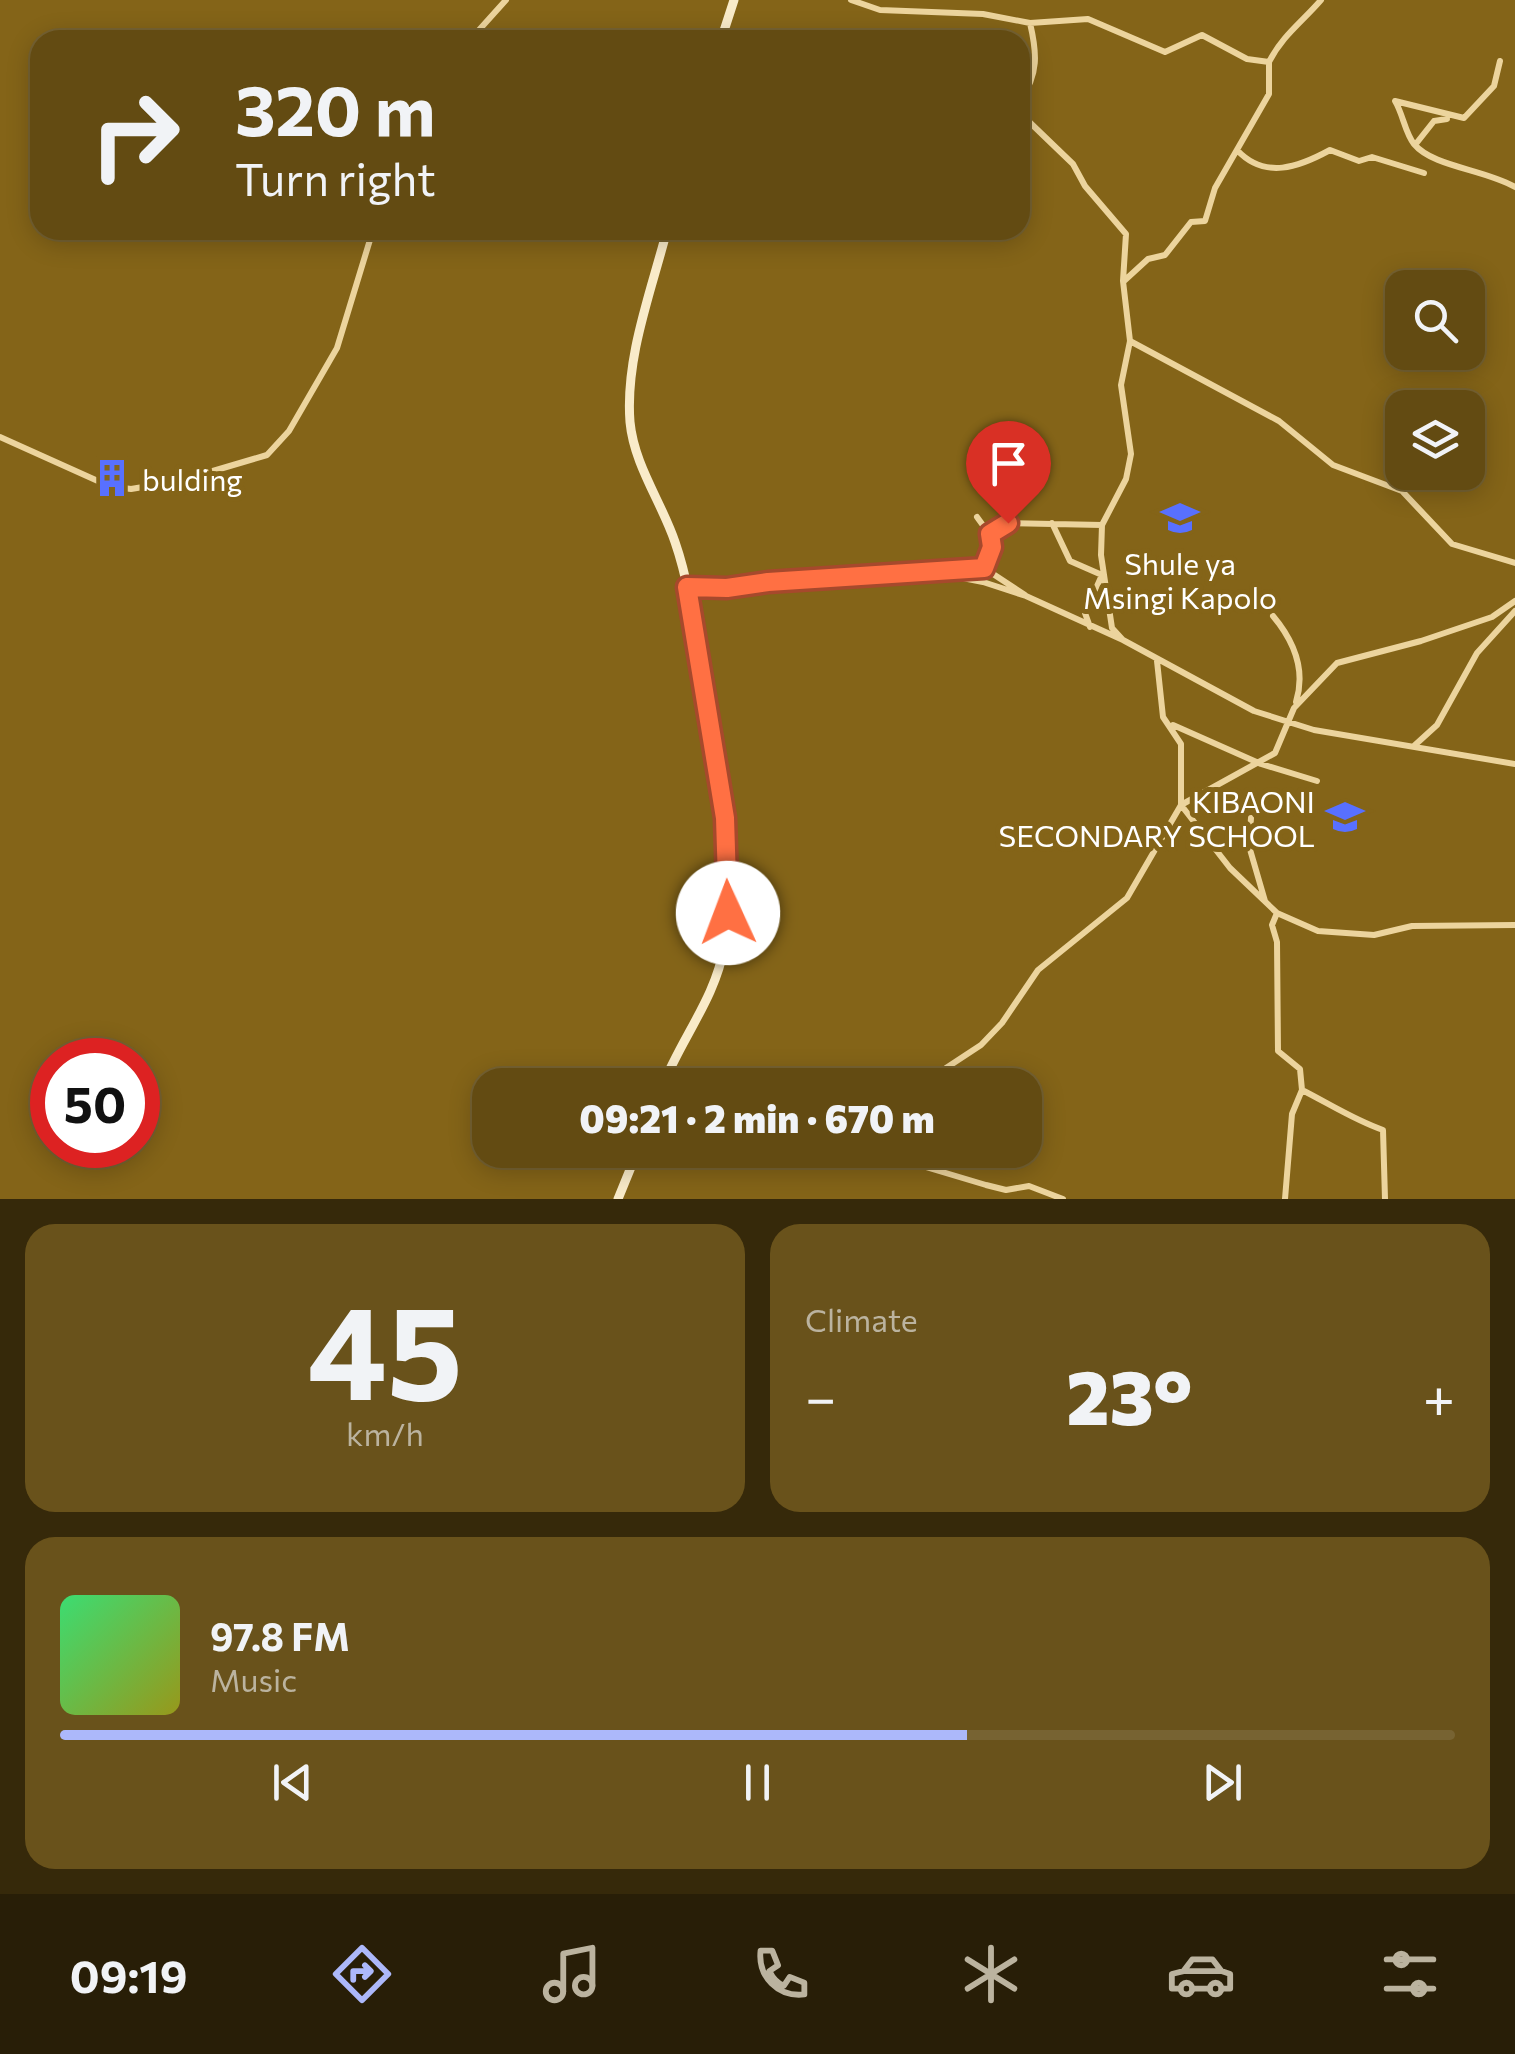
<!DOCTYPE html>
<meta charset="utf-8">
<style>
body{margin:0;font-family:Commissioner,sans-serif;background:#69521b;color:#f1f3f6;height:100vh;display:flex;flex-direction:column;font-size:38px;white-space:nowrap}
*{box-sizing:border-box;margin:0}
p{font-size:32px;color:#bbb39f}
.icon{flex:none;width:55px;height:55px;fill:none;stroke:currentColor;stroke-width:2;stroke-linecap:round;stroke-linejoin:round}
.map{position:relative;height:1199px;overflow:hidden}
.panel{display:flex;flex-direction:column;gap:25px;padding:25px;background:#36290a;flex:1}
.panel>*{flex:none}
.hud{position:absolute;left:30px;top:30px;width:1000px;height:210px;border-radius:30px;box-shadow:0 5px 25px #0003,0 0 0 2px #776332;background:#634b12;color:#f1f3f6;overflow:hidden}
.tools{position:absolute;left:1385px;top:270px;display:grid;gap:20px}
.tools a{display:grid;place-items:center;width:100px;height:100px;border-radius:20px;background:#634b12;box-shadow:0 5px 25px #0003,0 0 0 2px #776332;font-size:50px}
.speed{position:absolute;left:30px;top:1038px;display:flex;gap:20px;font-size:50px;font-weight:700;text-align:center}
.speed>*{display:grid;place-content:center;width:130px;height:130px;border-radius:50%;background:#634b12;box-shadow:0 5px 25px #0003,0 0 0 2px #776332;line-height:1}
.speed .limit{border:15px solid #d22;background:#fff;color:#111}
.pin{position:absolute;display:grid;place-items:center;width:85px;height:85px;color:#fff;margin:-102px -42px;border-radius:50% 50% 50% 0;rotate:-45deg;box-shadow:0 0 10px #0007}
.pin .icon{rotate:45deg}
.me{position:absolute;width:110px;margin:-55px;rotate:358deg;stroke-linejoin:round;filter:drop-shadow(0 0 8px #0008)}
.turn{display:flex;align-items:center;gap:35px;height:210px;padding:0 40px;font-size:45px}
.turn .icon{width:130px;height:130px;stroke-width:2.5}
.turn b{display:block;font-size:70px;line-height:85px}
.big{font-size:75px;font-weight:800;line-height:1.1}
.panel .widget{flex:1;display:flex;flex-direction:column;justify-content:center;gap:15px;min-width:0;padding:0 35px;border-radius:30px;background:#69521b}
.panel .dial{align-items:center;gap:0}
.dial b{font-size:130px;line-height:1}
.song{display:flex;align-items:center;gap:30px}
.cover{width:120px;height:120px;border-radius:15px;background:linear-gradient(135deg,hsl(140 70% 55%),hsl(60 70% 35%))}
.played{height:10px;border-radius:5px;background:linear-gradient(90deg,#acb8fa 65%,#776332 65%)}
.keys{display:flex;justify-content:space-around;direction:ltr}
.heat{display:flex;justify-content:space-between;align-items:center;font-size:55px;direction:ltr}
.panel .tiles{flex:1;display:grid;gap:25px;grid-template-columns:1fr 1fr}
.widget:last-child{grid-column:span 2}
.trip{position:absolute;left:472px;top:1068px;width:570px;height:100px;border-radius:30px;background:#634b12;box-shadow:0 5px 25px #0003,0 0 0 2px #776332;font-weight:800;line-height:100px;text-align:center}
.tabs{display:flex;height:160px;justify-content:space-around;align-items:center;background:#281e07;color:#bbb39f}
.tabs .icon{width:70px;height:70px}
.tabs .on{color:#acb8fa}
.tabs b{font-size:45px;color:#f1f3f6}
.map>svg:first-child{display:block}
.lines{fill:none;stroke-linecap:round;stroke-linejoin:round}
.street{stroke:#ecd49d;stroke-width:6}
.secondary{stroke:#f9ebc9;stroke-width:9}
.route-casing{stroke:#a6492c;stroke-width:25}
.route{stroke:#ff7043;stroke-width:18}
.labels{text-anchor:middle;dominant-baseline:central;stroke-width:10;stroke-linejoin:round;paint-order:stroke}
.poi-label{font-size:30px;fill:#fff;stroke:#846418;text-anchor:start}
</style>
<div class="map">
<svg width="1515" height="1199" viewBox="0 0 1515 1199">
<rect width="100%" height="100%" fill="#846418"/>
<g class="lines">
<path class="street" d="M851 0 880 10 983 14 1030 23 1088 19 1165 52 1202 35 1247 59 1269 62V94L1215 188 1205 221 1191 222 1165 255 1148 259 1124 281
M470 40 506 0
M1500 61 1494 86 1464 118 1395 101C1403 114 1405 133 1414 144 1433 167 1484 169 1515 187
M1269 62C1282 36 1302 22 1321 0
M1020 101C1039 74 1037 53 1030 23
M1415 145 1434 121 1447 119
M1237 150C1265 180 1299 167 1330 150L1359 161 1372 157 1424 173
M1130 341 1279 421 1333 465 1402 491 1452 544 1515 563
M0 437 109 486 131 489 179 481 267 455 289 431 337 348 373 230
M977 517 990 535 991 547 983 559 984 568 1025 595
M1052 523 1070 561 1102 575 1085 613 1090 627
M990 535 1008 523 1102 525
M946 572 984 568
M687 587 727 588 927 571 983 582 1026 596 1123 640 1112 628 1101 555 1102 525 1126 479 1131 454 1121 385 1130 341 1123 281 1126 234 1085 186 1073 164 1020 113
M1273 616C1294 641 1306 670 1296 702
M1123 640 1254 711 1314 730 1515 764
M1173 725 1261 764 1317 781
M1415 745 1437 725 1477 653 1515 611
M1251 818 1249 846 1265 901
M1277 913 1318 931 1374 935 1412 926 1515 925
M666 1077 690 1085
M937 1085 946 1068 981 1045 1002 1023 1038 970 1127 898 1181 805V744L1163 717 1157 661
M899 1150 919 1165 986 1185 1006 1190 1029 1186 1063 1199
M1285 1199 1292 1114 1302 1090
M1385 1199 1383 1130C1354 1120 1328 1103 1302 1090L1300 1069 1278 1051 1277 942 1272 925 1277 913 1230 868 1181 805 1275 753 1294 708 1337 663 1421 641 1492 617 1515 601"/>
<path class="secondary" d="M721 40 734 0
M663 1085C681 1039 716 997 724 947 738 857 717 764 702 676 695 632 690 585 675 542 662 503 634 465 630 422 625 358 651 292 667 230
M618 1199 638 1150"/>
</g>
<g class="lines">
<g class="route-casing">
<path id="route" d="M728 913 725 818 687 587 727 588 768 582 984 568 992 547 990 534 1008 523"/>
</g>
<use href="#route" class="route"/>
</g>
<defs>
<g id="building-bare" transform="scale(3)"><path d="M-4-6H4V6H1V3H-1V6H-4ZM-2.5-4.3h1.7v1.8h-1.7ZM.8-4.3h1.7v1.8H.8ZM-2.5-1h1.7V.8h-1.7ZM.8-1h1.7V.8H.8Z" fill="#5870ff" stroke="#846418" stroke-width="2.5" paint-order="stroke"/></g>
<g id="school-bare" transform="scale(3)"><path d="M0-5L7-2L0 1L-7-2ZM-4 1L0 2.5L4 1V4Q0 6-4 4Z" fill="#5870ff" stroke="#846418" stroke-width="2.5" paint-order="stroke"/></g>
</defs>
<g fill-rule="evenodd">
<use href="#building-bare" x="112" y="478"/>
<use href="#school-bare" x="1180" y="518"/>
<use href="#school-bare" x="1345" y="817"/>
</g>
<g class="labels">
<g class="poi-label">
<text x="142" y="478">bulding</text>
<text x="1180" y="562" text-anchor="middle">Shule ya<tspan x="1180" dy="34">Msingi Kapolo</tspan></text>
<text x="1315" y="800" text-anchor="end">KIBAONI<tspan x="1315" dy="34">SECONDARY SCHOOL</tspan></text>
</g>
</g>
</svg>
<div class="tools">
<a><svg class="icon" aria-label="search" viewBox="0 0 24 24"><circle cx="10" cy="10" r="6"/><path d="M15 15l6 6"/></svg></a>
<a><svg class="icon" aria-label="layers" viewBox="0 0 24 24"><path d="M12 4l9 5-9 5-9-5zM3 14l9 5 9-5"/></svg></a>
</div>
<div class="speed"><div class="limit">50</div></div>
<div class="pin" style="left:1008px;top:523px;background:#d93025"><svg class="icon" aria-label="arrive" viewBox="0 0 24 24"><path d="M6 21V4h12l-3 4 3 4H6"/></svg></div>
<svg class="me" style="left:728px;top:913px" viewBox="-20 -20 40 40"><circle r="19" fill="#fff"/><path d="M0-13L10 11 0 6-10 11z" fill="#ff7043"/></svg>
<div class="trip">09:21 · 2 min · 670 m</div>
<div class="hud">
<div class="turn"><svg class="icon" aria-label="right" viewBox="0 0 24 24"><path d="M7 20v-9h11M14 6l5 5-5 5"/></svg><div><b>320 m</b>Turn right</div></div>
</div>
</div>
<section class="panel">
<div class="tiles">
<div class="widget dial"><b>45</b><p>km/h</p></div>
<div class="widget"><p>Climate</p>
<div class="heat"><a>−</a><b class="big">23°</b><a>+</a></div>
</div>
<div class="widget">
<div class="song"><i class="cover"></i><div><b>97.8 FM</b><p>Music</p></div></div>
<div class="played"></div>
<div class="keys"><svg class="icon" aria-label="previous" viewBox="0 0 24 24"><path d="M18 5L8 12l10 7zM5 5v14"/></svg><svg class="icon" aria-label="pause" viewBox="0 0 24 24"><path d="M8 5v14M16 5v14"/></svg><svg class="icon" aria-label="next" viewBox="0 0 24 24"><path d="M6 5l10 7-10 7zM19 5v14"/></svg></div>
</div>
</div>
</section>
<nav class="tabs">
<b>09:19</b>
<svg class="icon on" aria-label="directions" viewBox="0 0 24 24"><path d="M12 3l9 9-9 9-9-9zM9 14v-3h6M13 9l2 2-2 2"/></svg>
<svg class="icon" aria-label="music" viewBox="0 0 24 24"><path d="M9 18V5l10-2v13"/><circle cx="6" cy="18" r="3"/><circle cx="16" cy="16" r="3"/></svg>
<svg class="icon" aria-label="phone" viewBox="0 0 24 24"><path d="M5 4h4l2 5-3 2q2 4 5 5l2-3 5 2v4C11 20 4 13 5 4z"/></svg>
<svg class="icon" aria-label="climate" viewBox="0 0 24 24"><path d="M12 3v18M4 7l16 10M4 17L20 7"/></svg>
<svg class="icon" aria-label="car" viewBox="0 0 24 24"><path d="M5 17H2v-5l4-1 3-4h7l3 4 3 1v5h-3M9 17h6M6 11h13"/><circle cx="7" cy="17" r="2"/><circle cx="17" cy="17" r="2"/></svg>
<svg class="icon" aria-label="filters" viewBox="0 0 24 24"><path d="M4 7h16M4 17h16"/><circle cx="9" cy="7" r="2"/><circle cx="15" cy="17" r="2"/></svg>
</nav>
